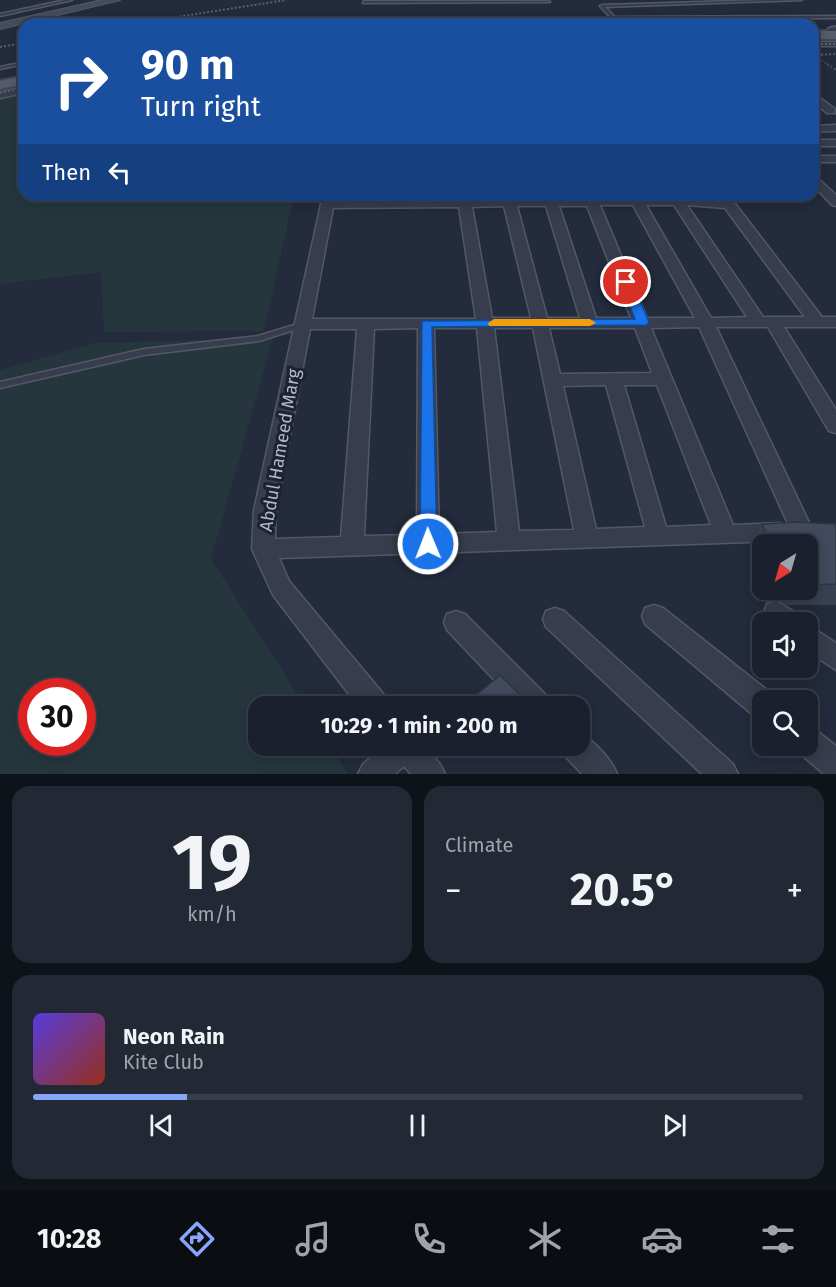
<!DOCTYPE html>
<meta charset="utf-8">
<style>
body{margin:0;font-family:"Fira Sans",sans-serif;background:#232835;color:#f1f3f6;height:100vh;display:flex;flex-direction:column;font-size:22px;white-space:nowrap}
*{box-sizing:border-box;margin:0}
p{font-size:20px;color:#9fa3aa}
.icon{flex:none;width:33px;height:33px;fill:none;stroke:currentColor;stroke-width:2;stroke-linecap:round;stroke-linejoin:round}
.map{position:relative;height:774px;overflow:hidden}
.side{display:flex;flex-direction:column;gap:12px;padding:12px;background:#0e1219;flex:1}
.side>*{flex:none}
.banner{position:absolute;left:18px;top:18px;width:801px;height:183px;border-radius:18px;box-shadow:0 3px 15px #0003,0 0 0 2px #383e49;background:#1a4fa0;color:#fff;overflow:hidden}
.needle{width:39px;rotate:217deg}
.fabs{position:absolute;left:752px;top:534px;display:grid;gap:12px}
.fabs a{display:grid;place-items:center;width:66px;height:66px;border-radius:12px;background:#1a202d;box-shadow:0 3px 15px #0003,0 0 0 2px #383e49;font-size:30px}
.speed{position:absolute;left:18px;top:678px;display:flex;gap:12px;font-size:30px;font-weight:700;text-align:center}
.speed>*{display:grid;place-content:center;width:78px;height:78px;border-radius:50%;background:#1a202d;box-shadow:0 3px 15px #0003,0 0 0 2px #383e49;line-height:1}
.speed .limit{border:9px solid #d22;background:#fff;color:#111}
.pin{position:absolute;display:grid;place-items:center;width:51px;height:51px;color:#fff;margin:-26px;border:3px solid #fff;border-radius:50%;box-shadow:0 2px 6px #0007}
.me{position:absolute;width:66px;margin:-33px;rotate:359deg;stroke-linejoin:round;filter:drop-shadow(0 0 4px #0008)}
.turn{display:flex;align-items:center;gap:21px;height:126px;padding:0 24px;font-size:27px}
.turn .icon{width:78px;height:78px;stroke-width:2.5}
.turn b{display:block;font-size:42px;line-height:51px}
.then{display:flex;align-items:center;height:57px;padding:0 24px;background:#0003;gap:12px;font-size:22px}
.big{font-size:45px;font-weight:700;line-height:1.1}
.side .card{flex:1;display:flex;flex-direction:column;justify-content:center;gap:9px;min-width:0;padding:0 21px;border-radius:18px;background:#232835}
.side .dial{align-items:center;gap:0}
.dial b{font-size:78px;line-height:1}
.song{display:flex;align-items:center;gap:18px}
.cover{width:72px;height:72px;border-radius:9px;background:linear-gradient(135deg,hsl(250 70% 55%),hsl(10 70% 35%))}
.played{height:6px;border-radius:3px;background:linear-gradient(90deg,#88a6f7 20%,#383e49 20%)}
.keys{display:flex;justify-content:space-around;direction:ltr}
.heat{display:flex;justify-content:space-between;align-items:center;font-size:33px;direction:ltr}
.side .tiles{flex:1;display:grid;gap:12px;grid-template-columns:1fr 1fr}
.card:last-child{grid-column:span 2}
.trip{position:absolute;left:248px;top:696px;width:342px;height:60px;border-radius:18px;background:#1a202d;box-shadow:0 3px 15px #0003,0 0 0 2px #383e49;font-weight:700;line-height:60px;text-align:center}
.tabs{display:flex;height:96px;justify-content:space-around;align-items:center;background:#0a0d12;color:#9fa3aa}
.tabs .icon{width:42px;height:42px}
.tabs .active{color:#88a6f7}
.tabs b{font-size:27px;color:#f1f3f6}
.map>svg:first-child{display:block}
.green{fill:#25373d;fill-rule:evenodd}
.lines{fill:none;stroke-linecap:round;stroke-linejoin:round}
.service-casing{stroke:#525867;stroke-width:3}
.minor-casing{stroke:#525867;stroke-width:3}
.tertiary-casing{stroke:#525867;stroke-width:4}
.secondary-casing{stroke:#525867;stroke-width:2}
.primary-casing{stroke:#404655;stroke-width:4}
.path-far1{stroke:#43545a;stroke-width:1.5;stroke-dasharray:2 2;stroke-linecap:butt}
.path{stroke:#43545a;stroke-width:2;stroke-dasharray:2 2;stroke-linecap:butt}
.service{fill:#373d4c;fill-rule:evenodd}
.minor{fill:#373d4c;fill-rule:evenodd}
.tertiary{fill:#373d4c;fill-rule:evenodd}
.secondary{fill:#454c5f;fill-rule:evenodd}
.primary{fill:#555c6c;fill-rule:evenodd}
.rail{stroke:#596073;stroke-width:2;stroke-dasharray:2 2;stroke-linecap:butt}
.wall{fill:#394051}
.shaded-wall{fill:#2e3442}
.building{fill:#424a5e;stroke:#2e3442;stroke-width:1.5}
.route{fill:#1a73e8;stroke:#114b97;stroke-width:1.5}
.slow{fill:#f59e0b}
.labels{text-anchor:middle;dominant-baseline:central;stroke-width:6;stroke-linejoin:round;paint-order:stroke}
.street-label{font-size:18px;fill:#b2b8c7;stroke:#1c2231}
</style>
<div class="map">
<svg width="836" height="774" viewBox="0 0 836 774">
<rect width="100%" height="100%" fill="#232b3c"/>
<path class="green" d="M24 93V195H294L264 331 104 332 101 272 0 284V98Z
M273 338 211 559 305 706H258V746H330L348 774H0V370L94 343ZM32 692H82V742H32Z"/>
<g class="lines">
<g class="service-casing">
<path id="service" d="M65 0H72L0 16V14Z
M766 0H802L605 7 615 17 836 16V18L617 20 615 21 613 20 556 19 611 18 600 6 602 5Z
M364 1H548L550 2 363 3Z
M344 23H372L374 24H342Z
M24 62V64L0 69V67Z
M304 322 308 324 307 326 259 341 144 355 0 388V382L144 349 258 336Z"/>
</g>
<g class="minor-casing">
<path id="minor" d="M813 42H836V46H813Z
M24 87V93L0 98V92Z
M813 93 835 109V113H827L813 101Z
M836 125V131L813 132V126Z
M813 140H836V146H813Z
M813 156H836V162H813Z
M813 174 836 195V206L832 205 813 185Z
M323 195H335L334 200 678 197 733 201 822 317H836V327H784L836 410V433L829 431 768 327H716L813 531 810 537 802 540 794 537 699 327 651 328 733 525 780 523 788 526 791 532 788 538 780 541 279 558 289 581 385 696 389 706H358L273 595 252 549 254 510ZM600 205H633L695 318H647ZM646 205H674L747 317 711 318ZM687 205 725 208 805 317H763ZM504 206 531 318H492L472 207ZM517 206H546L580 318H547ZM559 206H587L631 318H596ZM459 207 476 319H312L333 208ZM418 328 417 535 364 536 374 329ZM434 328H477L497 532 439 534ZM494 328H533L574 530 519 531ZM549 328H635L652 373 560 374ZM310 329H357L341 537 275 539 276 510ZM606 385 645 527 596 529 563 386ZM624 385H657L711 525 666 527Z
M776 601 798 614 801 622H771L764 612 767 604Z
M654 605 663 608 772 694 774 700H762V717L752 714 645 624 642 616 645 608Z
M555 608 564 611 733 764 738 774H702L546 627 543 619 546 611Z
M456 611 465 614 547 696 550 706H519L447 630 444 622 447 614Z
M807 624 836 643V670L807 651Z
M807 727 817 731 836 746V774H824L797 751 795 746H807Z
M579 733C594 740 611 759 617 774H582L565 756 561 746H579Z
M385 746H424L440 764 445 774H411L404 766 395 774H358L363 764Z"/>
</g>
<g class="tertiary-casing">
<path id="tertiary" d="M836 27V33L828 30 830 28Z"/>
</g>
<g class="secondary-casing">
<path id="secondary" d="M102 0H120L0 29V23Z"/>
</g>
<g class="primary-casing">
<path id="primary" d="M813 31H836V39H813Z
M24 76V84L0 89V81Z"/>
</g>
<path class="path-far1" d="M818 58 829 65"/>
<path class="path" d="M827 64 836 70"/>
<use href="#service" class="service"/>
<use href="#minor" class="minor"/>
<use href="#tertiary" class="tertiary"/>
<use href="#secondary" class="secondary"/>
<use href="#primary" class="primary"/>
<path class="rail" d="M132 24 286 0
M813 44H836
M0 47 24 43
M813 55 836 54
M0 93 24 88"/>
</g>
<path class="wall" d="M762 524H836V605H787L775 599 771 590H807V544H762V568L752 544Z
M466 746H492L477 759Z"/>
<path class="shaded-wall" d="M531 700 529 706H523Z
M480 746H492L477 759 478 747Z"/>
<path class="building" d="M797 522 836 524V584L807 585V544H771L762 524Z
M500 675 520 695H527L531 700 523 706H463Z"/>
<path class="route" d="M622 280 632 282 649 322 647 325 432 327 437 544 434 549H422L420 544 422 321 635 319 620 282Z"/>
<path class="slow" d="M494 319H590L596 323 590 326H489L488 323Z"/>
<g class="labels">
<g class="street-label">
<text transform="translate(280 450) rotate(-80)">Abdul Hameed Marg</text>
</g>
</g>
</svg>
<div class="fabs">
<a><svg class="needle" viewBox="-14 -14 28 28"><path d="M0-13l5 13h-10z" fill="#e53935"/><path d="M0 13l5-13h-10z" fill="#9fa3aa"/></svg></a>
<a><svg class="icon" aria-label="sound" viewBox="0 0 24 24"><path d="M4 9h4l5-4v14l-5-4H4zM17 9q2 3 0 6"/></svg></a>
<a><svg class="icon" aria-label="search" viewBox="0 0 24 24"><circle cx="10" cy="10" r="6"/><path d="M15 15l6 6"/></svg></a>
</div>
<div class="speed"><div class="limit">30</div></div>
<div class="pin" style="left:626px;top:282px;background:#d93025"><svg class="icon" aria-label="arrive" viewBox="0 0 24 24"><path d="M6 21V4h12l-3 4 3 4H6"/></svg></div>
<svg class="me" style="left:428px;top:544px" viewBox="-20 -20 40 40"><circle r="17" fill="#1a73e8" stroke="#fff" stroke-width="3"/><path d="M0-11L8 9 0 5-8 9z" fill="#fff"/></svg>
<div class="trip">10:29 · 1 min · 200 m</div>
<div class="banner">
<div class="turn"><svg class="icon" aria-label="right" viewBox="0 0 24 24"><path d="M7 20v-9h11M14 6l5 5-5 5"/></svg><div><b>90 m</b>Turn right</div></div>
<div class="then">Then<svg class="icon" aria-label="left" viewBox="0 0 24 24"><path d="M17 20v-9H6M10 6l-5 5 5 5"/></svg></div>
</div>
</div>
<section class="side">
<div class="tiles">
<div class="card dial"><b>19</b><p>km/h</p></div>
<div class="card"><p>Climate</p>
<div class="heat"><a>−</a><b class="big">20.5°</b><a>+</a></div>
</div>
<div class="card">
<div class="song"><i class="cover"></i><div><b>Neon Rain</b><p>Kite Club</p></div></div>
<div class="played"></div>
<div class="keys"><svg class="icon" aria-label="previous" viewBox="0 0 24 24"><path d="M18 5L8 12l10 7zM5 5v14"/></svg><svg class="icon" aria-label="pause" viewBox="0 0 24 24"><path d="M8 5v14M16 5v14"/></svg><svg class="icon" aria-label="next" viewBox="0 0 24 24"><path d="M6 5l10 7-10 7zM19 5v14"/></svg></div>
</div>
</div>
</section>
<nav class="tabs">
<b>10:28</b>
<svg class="icon active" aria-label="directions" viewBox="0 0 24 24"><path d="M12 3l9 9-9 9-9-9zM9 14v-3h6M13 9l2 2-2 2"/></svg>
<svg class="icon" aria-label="music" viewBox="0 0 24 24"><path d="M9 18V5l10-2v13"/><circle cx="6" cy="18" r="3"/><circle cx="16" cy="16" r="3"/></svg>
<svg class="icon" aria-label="phone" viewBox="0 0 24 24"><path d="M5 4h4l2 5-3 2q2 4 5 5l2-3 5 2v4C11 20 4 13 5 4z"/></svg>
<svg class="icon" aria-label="climate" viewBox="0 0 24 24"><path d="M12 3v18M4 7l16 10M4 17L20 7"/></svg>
<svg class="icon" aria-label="car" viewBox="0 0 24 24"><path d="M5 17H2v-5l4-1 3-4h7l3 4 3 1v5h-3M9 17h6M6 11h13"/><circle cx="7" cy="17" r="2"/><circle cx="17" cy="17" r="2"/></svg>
<svg class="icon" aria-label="filters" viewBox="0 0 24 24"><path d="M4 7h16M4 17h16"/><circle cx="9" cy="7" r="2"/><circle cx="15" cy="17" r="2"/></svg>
</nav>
